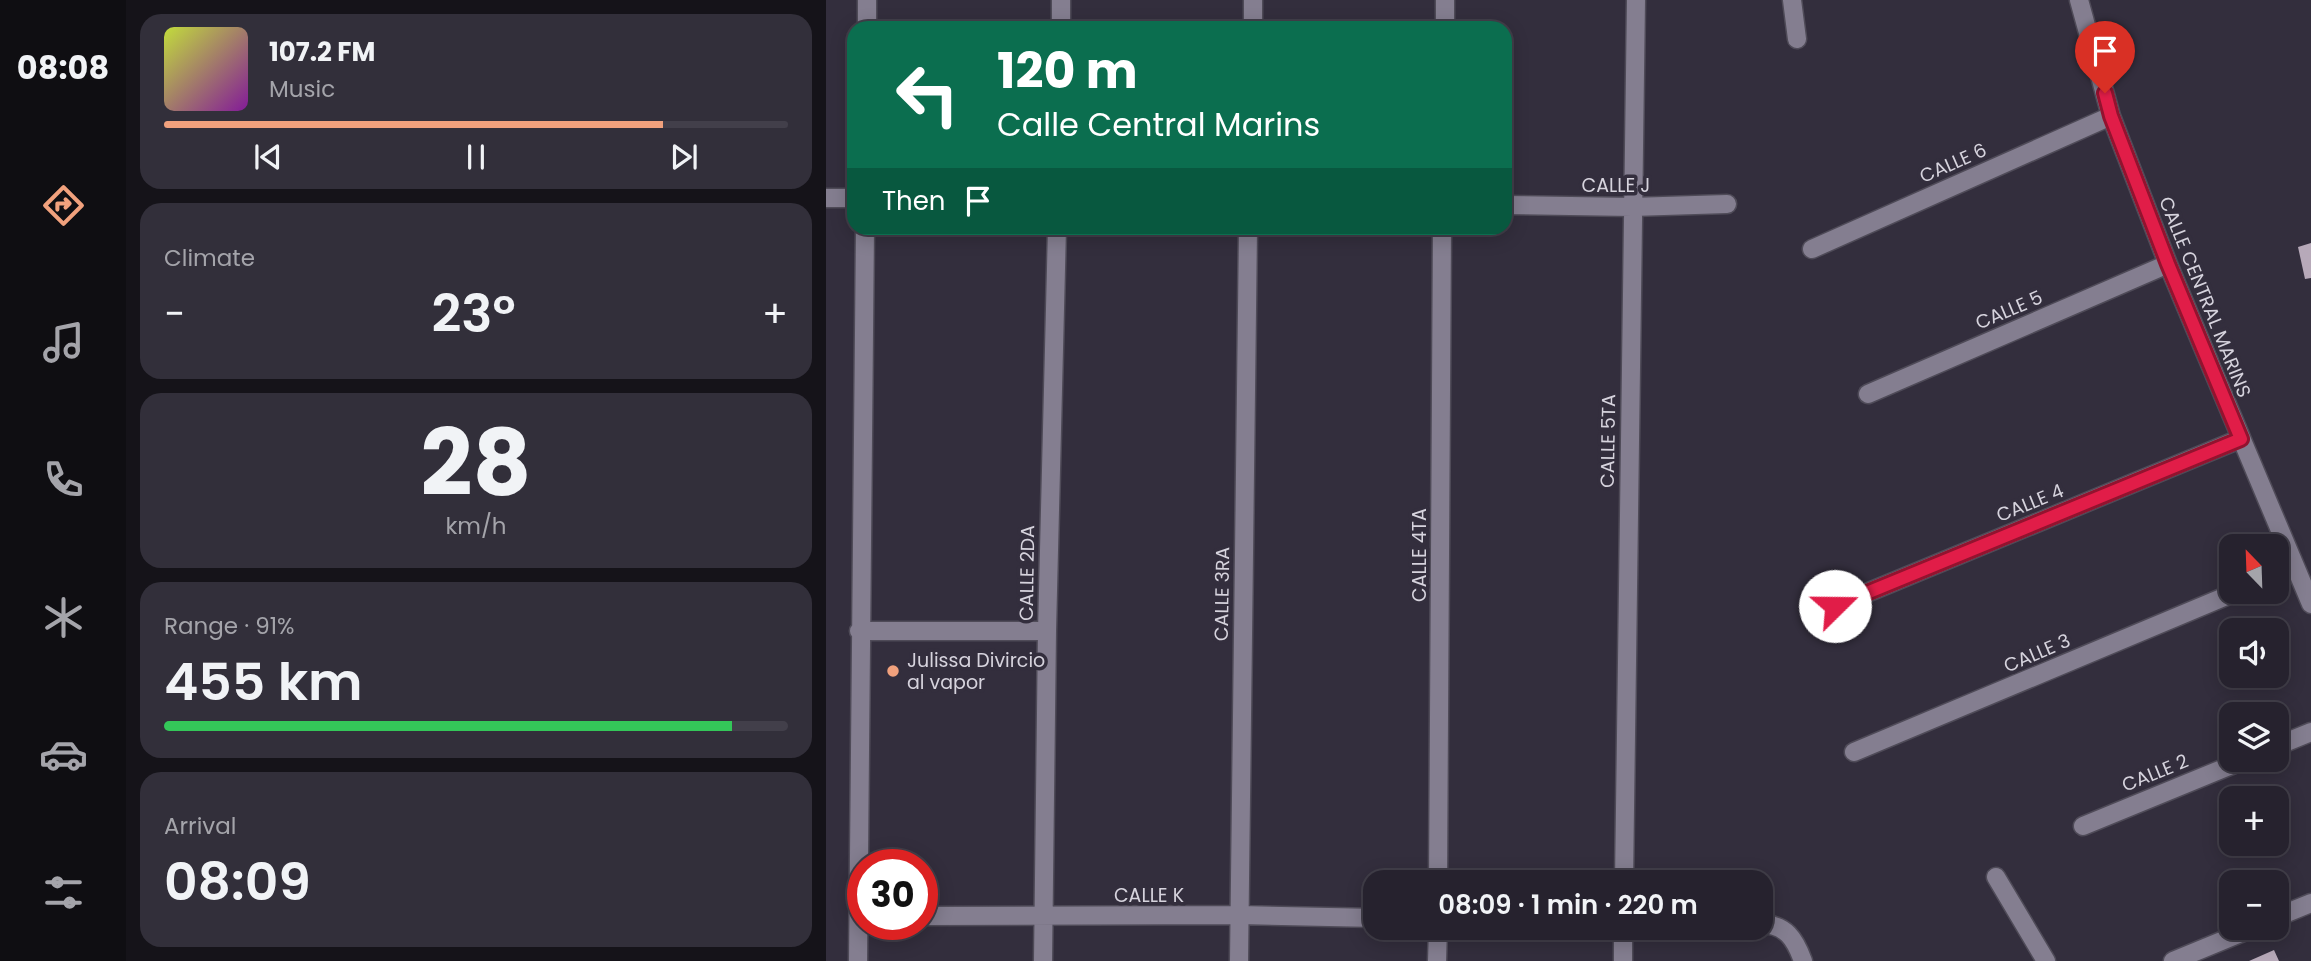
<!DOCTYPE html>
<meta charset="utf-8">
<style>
body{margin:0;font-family:Poppins,sans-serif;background:#322f3a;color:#f1f3f6;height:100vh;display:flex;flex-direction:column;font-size:26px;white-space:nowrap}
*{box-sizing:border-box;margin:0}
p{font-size:23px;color:#a4a4aa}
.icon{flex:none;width:38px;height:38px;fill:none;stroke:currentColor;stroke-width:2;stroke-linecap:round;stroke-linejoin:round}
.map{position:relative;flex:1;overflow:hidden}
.side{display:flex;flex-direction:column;gap:14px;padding:14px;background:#151319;width:700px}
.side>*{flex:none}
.hud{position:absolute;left:21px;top:21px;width:665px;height:214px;border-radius:21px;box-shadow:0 4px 18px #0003,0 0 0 2px #423f4a;background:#0b6e4f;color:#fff;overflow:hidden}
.needle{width:46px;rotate:337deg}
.fabs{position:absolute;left:1393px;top:534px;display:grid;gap:14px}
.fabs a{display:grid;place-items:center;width:70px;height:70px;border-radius:14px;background:#26222e;box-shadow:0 4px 18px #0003,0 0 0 2px #423f4a;font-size:35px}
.speed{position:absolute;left:21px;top:849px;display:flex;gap:14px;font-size:35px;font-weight:700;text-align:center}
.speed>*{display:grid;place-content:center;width:91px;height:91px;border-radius:50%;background:#26222e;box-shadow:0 4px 18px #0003,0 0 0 2px #423f4a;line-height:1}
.speed .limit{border:10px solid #d22;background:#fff;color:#111}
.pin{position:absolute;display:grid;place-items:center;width:60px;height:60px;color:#fff;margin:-72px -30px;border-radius:50% 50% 50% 0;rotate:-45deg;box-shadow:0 0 7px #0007}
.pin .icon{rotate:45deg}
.me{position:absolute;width:77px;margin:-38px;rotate:68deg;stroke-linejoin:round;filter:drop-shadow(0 0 5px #0008)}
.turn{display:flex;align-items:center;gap:24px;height:147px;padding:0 35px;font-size:32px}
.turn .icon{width:91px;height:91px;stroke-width:2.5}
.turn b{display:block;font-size:49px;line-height:60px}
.then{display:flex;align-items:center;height:66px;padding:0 35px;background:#0003;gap:14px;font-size:26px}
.big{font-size:52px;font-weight:600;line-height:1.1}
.side .tile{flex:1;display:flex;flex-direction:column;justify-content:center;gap:10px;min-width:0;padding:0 24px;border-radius:21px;background:#322f3a}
.side .dial{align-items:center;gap:0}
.dial b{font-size:91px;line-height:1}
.song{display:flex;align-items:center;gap:21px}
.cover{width:84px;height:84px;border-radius:10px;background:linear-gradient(135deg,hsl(70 70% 55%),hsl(290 70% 35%))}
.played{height:7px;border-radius:4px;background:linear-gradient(90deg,#f1a17d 80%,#423f4a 80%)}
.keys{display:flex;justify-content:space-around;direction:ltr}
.heat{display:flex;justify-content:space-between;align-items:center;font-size:38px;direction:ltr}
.charge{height:10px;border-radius:5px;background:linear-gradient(90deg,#34c759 91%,#423f4a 0)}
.trip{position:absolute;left:537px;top:870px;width:410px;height:70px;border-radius:21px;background:#26222e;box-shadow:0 4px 18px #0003,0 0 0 2px #423f4a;font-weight:600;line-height:70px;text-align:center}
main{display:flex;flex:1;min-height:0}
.menu{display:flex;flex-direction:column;width:126px;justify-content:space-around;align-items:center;background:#0f0e12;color:#a4a4aa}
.menu .icon{width:49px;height:49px}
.menu .active{color:#f1a17d}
.menu b{font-size:32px;color:#f1f3f6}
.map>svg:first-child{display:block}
.building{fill:#b7a9b9}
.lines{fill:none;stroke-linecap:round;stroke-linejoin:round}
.minor-casing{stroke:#4f4b58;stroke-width:21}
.minor{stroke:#847e90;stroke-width:18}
.route-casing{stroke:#92132f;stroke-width:18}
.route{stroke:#e11d48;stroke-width:12}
.poi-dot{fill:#f1a17d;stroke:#332e3d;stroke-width:2.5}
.labels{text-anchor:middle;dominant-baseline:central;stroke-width:7;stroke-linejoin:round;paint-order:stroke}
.street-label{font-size:19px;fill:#d6d3dd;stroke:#332e3d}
.poi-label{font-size:19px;fill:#d6d3dd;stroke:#332e3d;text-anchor:start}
</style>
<main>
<nav class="menu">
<b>08:08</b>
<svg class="icon active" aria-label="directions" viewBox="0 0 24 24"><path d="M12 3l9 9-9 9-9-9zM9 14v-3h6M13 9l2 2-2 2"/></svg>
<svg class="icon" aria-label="music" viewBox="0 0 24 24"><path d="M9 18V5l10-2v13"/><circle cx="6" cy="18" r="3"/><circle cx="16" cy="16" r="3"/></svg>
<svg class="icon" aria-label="phone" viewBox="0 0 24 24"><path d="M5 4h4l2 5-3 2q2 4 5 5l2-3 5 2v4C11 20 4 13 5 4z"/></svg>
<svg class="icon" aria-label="climate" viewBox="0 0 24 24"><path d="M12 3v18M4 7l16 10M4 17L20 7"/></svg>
<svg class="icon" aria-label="car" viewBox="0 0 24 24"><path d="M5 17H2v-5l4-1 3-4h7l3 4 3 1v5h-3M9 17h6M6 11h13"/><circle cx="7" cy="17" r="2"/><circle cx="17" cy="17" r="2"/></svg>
<svg class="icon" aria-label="filters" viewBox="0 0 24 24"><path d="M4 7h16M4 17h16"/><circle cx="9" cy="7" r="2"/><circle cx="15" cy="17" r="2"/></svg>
</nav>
<section class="side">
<div class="tile">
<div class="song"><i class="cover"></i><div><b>107.2 FM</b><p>Music</p></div></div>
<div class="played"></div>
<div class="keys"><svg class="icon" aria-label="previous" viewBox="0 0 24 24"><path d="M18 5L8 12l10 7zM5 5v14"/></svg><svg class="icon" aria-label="pause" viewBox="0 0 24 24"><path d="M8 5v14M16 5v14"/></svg><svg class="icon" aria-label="next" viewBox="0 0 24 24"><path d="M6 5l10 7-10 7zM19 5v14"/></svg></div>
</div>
<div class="tile"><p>Climate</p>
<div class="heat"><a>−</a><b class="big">23°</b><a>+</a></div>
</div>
<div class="tile dial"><b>28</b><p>km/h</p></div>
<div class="tile"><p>Range · 91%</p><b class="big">455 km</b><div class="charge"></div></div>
<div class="tile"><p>Arrival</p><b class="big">08:09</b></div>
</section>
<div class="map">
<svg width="1485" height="961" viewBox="0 0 1485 961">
<rect width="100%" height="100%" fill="#332e3d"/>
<path class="building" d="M1485 243V278L1479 279 1472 247Z
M1448 950 1453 961H1423Z"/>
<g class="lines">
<g class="minor-casing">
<path id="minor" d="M966 0 971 39
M1253 0 1285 116 1342 264 1485 604
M41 28V0
M235 28V0
M427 28V0
M619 28V0
M0 198H28
M679 205 806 207 901 204
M986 249 1285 116
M1042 394 1342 264
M1451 574 1469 567
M1009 606 1414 439
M33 631H221
M1451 746 1485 732
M1028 752 1410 592
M1257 826 1418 760
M1170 877 1220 961
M612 882 616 228
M798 882 810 0
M96 916 413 915 550 918
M1451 917 1485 903
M934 924C960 924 969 939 977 961
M32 961 39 228
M217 961 221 631 231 228
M413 961 422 228
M611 961 612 928
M797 961V928
M1347 961 1427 928"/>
</g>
<use href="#minor" class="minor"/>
</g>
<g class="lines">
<g class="route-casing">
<path id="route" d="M1009 606 1415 439 1342 264 1285 116 1279 93"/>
</g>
<use href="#route" class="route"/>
</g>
<circle class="poi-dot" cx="67" cy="671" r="7"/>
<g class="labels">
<g class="street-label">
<text transform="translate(1127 163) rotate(-24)">CALLE 6</text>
<text x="790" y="185">CALLE J</text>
<text transform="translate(1379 297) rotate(68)">CALLE CENTRAL MARINS</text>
<text transform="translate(1183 310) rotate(-23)">CALLE 5</text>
<text transform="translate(782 441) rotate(-89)">CALLE 5TA</text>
<text transform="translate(1204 503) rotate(-22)">CALLE 4</text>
<text transform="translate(593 555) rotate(-90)">CALLE 4TA</text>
<text transform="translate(201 573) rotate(-89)">CALLE 2DA</text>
<text transform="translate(396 594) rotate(-89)">CALLE 3RA</text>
<text transform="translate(1211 653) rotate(-23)">CALLE 3</text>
<text transform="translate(1329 773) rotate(-22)">CALLE 2</text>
<text x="323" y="895">CALLE K</text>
</g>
<g class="poi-label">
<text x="81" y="660">Julissa Divircio<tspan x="81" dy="22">al vapor</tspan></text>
</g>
</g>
</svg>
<div class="fabs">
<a><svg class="needle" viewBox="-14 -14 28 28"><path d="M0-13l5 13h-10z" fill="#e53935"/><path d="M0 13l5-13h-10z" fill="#a4a4aa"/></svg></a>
<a><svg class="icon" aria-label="sound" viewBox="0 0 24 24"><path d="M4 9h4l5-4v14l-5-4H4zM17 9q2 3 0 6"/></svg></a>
<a><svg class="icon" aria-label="layers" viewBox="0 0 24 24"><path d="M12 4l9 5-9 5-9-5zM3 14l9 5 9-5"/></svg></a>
<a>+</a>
<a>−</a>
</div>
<div class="speed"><div class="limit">30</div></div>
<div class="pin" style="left:1279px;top:93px;background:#d93025"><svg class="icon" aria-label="arrive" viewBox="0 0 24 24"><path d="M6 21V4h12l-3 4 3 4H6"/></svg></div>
<svg class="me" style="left:1009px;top:606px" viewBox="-20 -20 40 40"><circle r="19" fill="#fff"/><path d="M0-13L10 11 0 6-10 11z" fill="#e11d48"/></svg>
<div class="trip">08:09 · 1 min · 220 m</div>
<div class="hud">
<div class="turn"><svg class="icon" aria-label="left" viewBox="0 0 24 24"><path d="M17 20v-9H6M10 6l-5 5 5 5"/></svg><div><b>120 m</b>Calle Central Marins</div></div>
<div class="then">Then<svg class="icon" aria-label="arrive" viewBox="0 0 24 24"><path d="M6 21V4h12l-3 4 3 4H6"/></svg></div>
</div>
</div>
</main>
